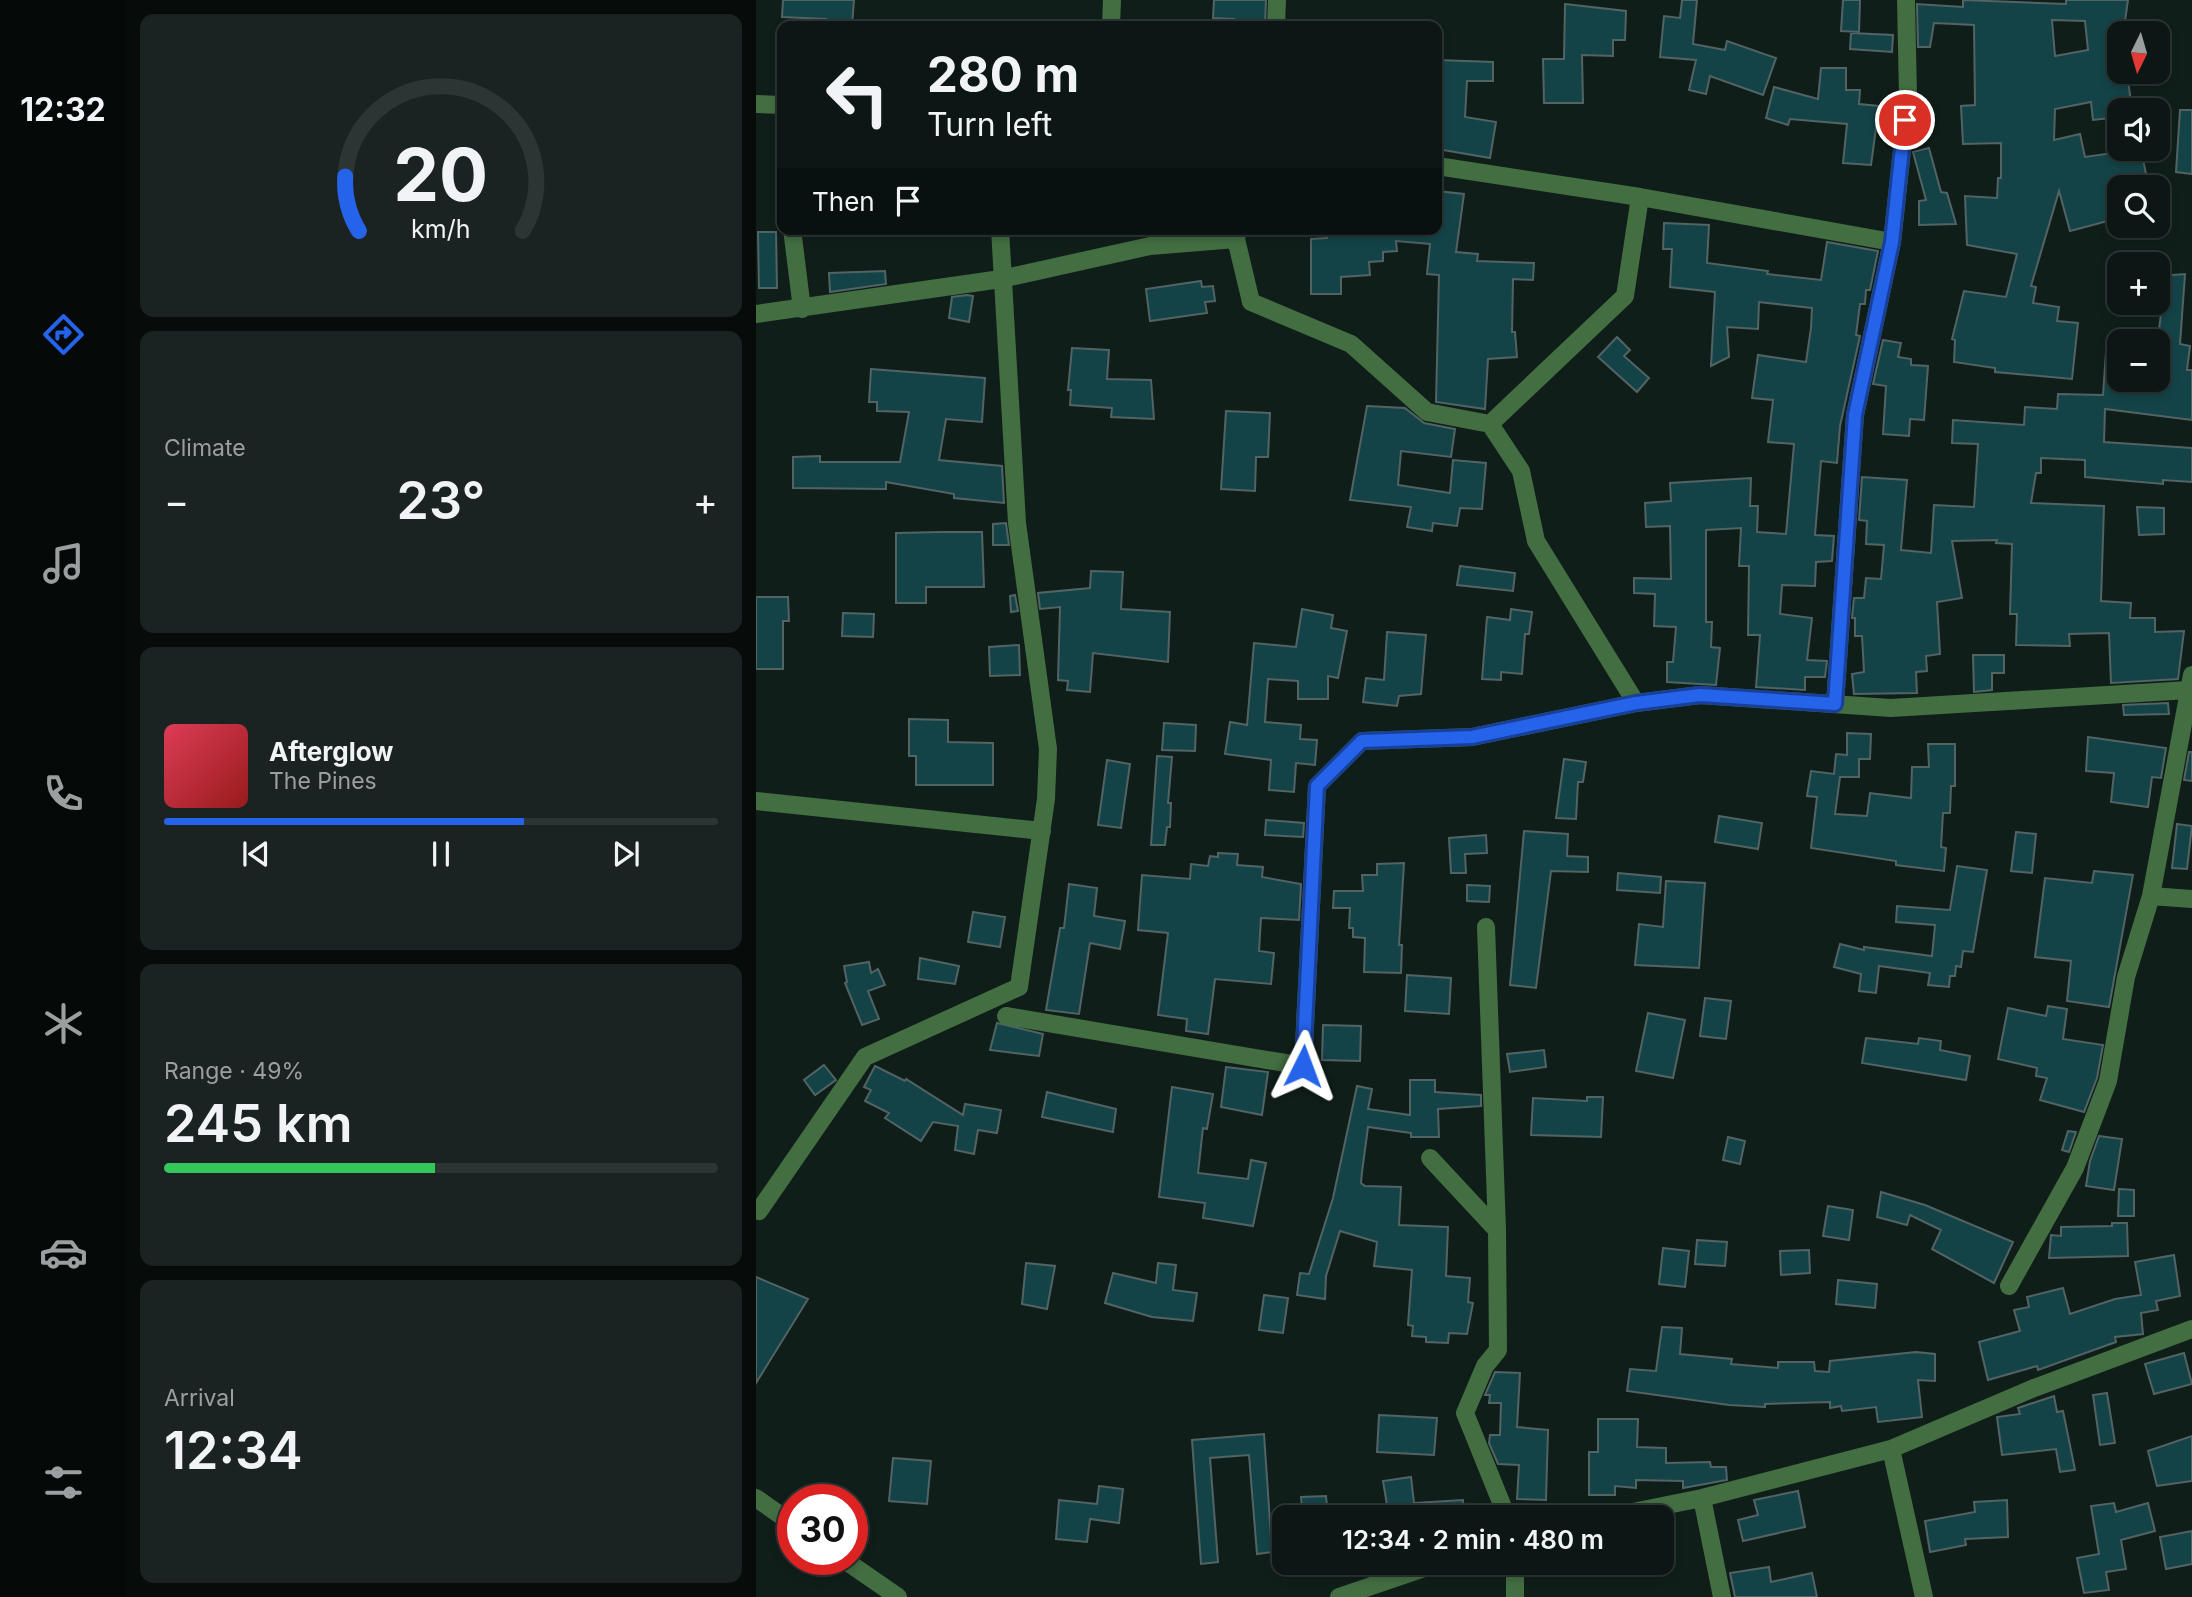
<!DOCTYPE html>
<meta charset="utf-8">
<style>
body{margin:0;font-family:Inter,sans-serif;background:#1a2322;color:#f1f3f6;height:100vh;display:flex;flex-direction:column;font-size:26px;white-space:nowrap}
*{box-sizing:border-box;margin:0}
p{font-size:23px;color:#9a9fa0}
.icon{flex:none;width:38px;height:38px;fill:none;stroke:currentColor;stroke-width:2;stroke-linecap:round;stroke-linejoin:round}
.map{position:relative;flex:1;overflow:hidden}
.drawer{display:flex;flex-direction:column;gap:14px;padding:14px;background:#070c0b;width:630px}
.drawer>*{flex:none}
.banner{position:absolute;left:21px;top:21px;width:665px;height:214px;border-radius:14px;box-shadow:0 4px 10px #0003,0 0 0 2px #2c3534;background:#0c1614;color:#f1f3f6;overflow:hidden}
.needle{width:46px;rotate:185deg}
.fabs{position:absolute;left:1351px;top:21px;display:grid;gap:14px}
.fabs a{display:grid;place-items:center;width:63px;height:63px;border-radius:14px;background:#0c1614;box-shadow:0 4px 10px #0003,0 0 0 2px #2c3534;font-size:35px}
.speed{position:absolute;left:21px;top:1484px;display:flex;gap:14px;font-size:35px;font-weight:700;text-align:center}
.speed>*{display:grid;place-content:center;width:91px;height:91px;border-radius:50%;background:#0c1614;box-shadow:0 4px 10px #0003,0 0 0 2px #2c3534;line-height:1}
.speed .limit{border:10px solid #d22;background:#fff;color:#111}
.pin{position:absolute;display:grid;place-items:center;width:60px;height:60px;color:#fff;margin:-30px;border:4px solid #fff;border-radius:50%;box-shadow:0 2px 7px #0007}
.me{position:absolute;width:77px;margin:-38px;rotate:3deg;stroke-linejoin:round;filter:drop-shadow(0 0 5px #0008)}
.turn{display:flex;align-items:center;gap:24px;height:147px;padding:0 35px;font-size:32px}
.turn .icon{width:91px;height:91px;stroke-width:2.5}
.turn b{display:block;font-size:49px;line-height:60px}
.then{display:flex;align-items:center;height:66px;padding:0 35px;background:#0003;gap:14px;font-size:26px}
.big{font-size:52px;font-weight:600;line-height:1.1}
.drawer .tile{flex:1;display:flex;flex-direction:column;justify-content:center;gap:10px;min-width:0;padding:0 24px;border-radius:14px;background:#1a2322}
.drawer .dial{align-items:center;gap:0}
.dial svg{height:182px;overflow:visible;fill:none;stroke:#2c3534;stroke-width:7;stroke-linecap:round;text-anchor:middle}
.dial text{fill:#f1f3f6;stroke:none}
.song{display:flex;align-items:center;gap:21px}
.cover{width:84px;height:84px;border-radius:10px;background:linear-gradient(135deg,hsl(350 70% 55%),hsl(0 70% 35%))}
.played{height:7px;border-radius:4px;background:linear-gradient(90deg,#2563eb 65%,#2c3534 65%)}
.keys{display:flex;justify-content:space-around;direction:ltr}
.heat{display:flex;justify-content:space-between;align-items:center;font-size:38px;direction:ltr}
.charge{height:10px;border-radius:5px;background:linear-gradient(90deg,#34c759 49%,#2c3534 0)}
.trip{position:absolute;left:516px;top:1505px;width:402px;height:70px;border-radius:14px;background:#0c1614;box-shadow:0 4px 10px #0003,0 0 0 2px #2c3534;font-weight:600;line-height:70px;text-align:center}
main{display:flex;flex:1;min-height:0}
.menu{display:flex;flex-direction:column;width:126px;justify-content:space-around;align-items:center;background:#050908;color:#9a9fa0}
.menu .icon{width:49px;height:49px}
.menu .selected{color:#2563eb}
.menu b{font-size:32px;color:#f1f3f6}
.map>svg:first-child{display:block}
.building{fill:#144347;stroke:#526364;stroke-width:2;fill-rule:evenodd}
.lines{fill:none;stroke-linecap:round;stroke-linejoin:round}
.street{stroke:#436e42;stroke-width:18}
.route-casing{stroke:#184099;stroke-width:18}
.route{stroke:#2563eb;stroke-width:12}
</style>
<main>
<nav class="menu">
<b>12:32</b>
<svg class="icon selected" aria-label="directions" viewBox="0 0 24 24"><path d="M12 3l9 9-9 9-9-9zM9 14v-3h6M13 9l2 2-2 2"/></svg>
<svg class="icon" aria-label="music" viewBox="0 0 24 24"><path d="M9 18V5l10-2v13"/><circle cx="6" cy="18" r="3"/><circle cx="16" cy="16" r="3"/></svg>
<svg class="icon" aria-label="phone" viewBox="0 0 24 24"><path d="M5 4h4l2 5-3 2q2 4 5 5l2-3 5 2v4C11 20 4 13 5 4z"/></svg>
<svg class="icon" aria-label="climate" viewBox="0 0 24 24"><path d="M12 3v18M4 7l16 10M4 17L20 7"/></svg>
<svg class="icon" aria-label="car" viewBox="0 0 24 24"><path d="M5 17H2v-5l4-1 3-4h7l3 4 3 1v5h-3M9 17h6M6 11h13"/><circle cx="7" cy="17" r="2"/><circle cx="17" cy="17" r="2"/></svg>
<svg class="icon" aria-label="filters" viewBox="0 0 24 24"><path d="M4 7h16M4 17h16"/><circle cx="9" cy="7" r="2"/><circle cx="15" cy="17" r="2"/></svg>
</nav>
<section class="drawer">
<div class="tile dial"><svg viewBox="0 0 100 80">
<path d="M14 69A42 42 0 1 1 86 69"/>
<path d="M14 69A42 42 0 0 1 8 45" stroke="#2563eb"/>
<text x="50" y="56" font-size="32" font-weight="700">20</text>
<text x="50" y="72" font-size="11">km/h</text>
</svg></div>
<div class="tile"><p>Climate</p>
<div class="heat"><a>−</a><b class="big">23°</b><a>+</a></div>
</div>
<div class="tile">
<div class="song"><i class="cover"></i><div><b>Afterglow</b><p>The Pines</p></div></div>
<div class="played"></div>
<div class="keys"><svg class="icon" aria-label="previous" viewBox="0 0 24 24"><path d="M18 5L8 12l10 7zM5 5v14"/></svg><svg class="icon" aria-label="pause" viewBox="0 0 24 24"><path d="M8 5v14M16 5v14"/></svg><svg class="icon" aria-label="next" viewBox="0 0 24 24"><path d="M6 5l10 7-10 7zM19 5v14"/></svg></div>
</div>
<div class="tile"><p>Range · 49%</p><b class="big">245 km</b><div class="charge"></div></div>
<div class="tile"><p>Arrival</p><b class="big">12:34</b></div>
</section>
<div class="map">
<svg width="1436" height="1597" viewBox="0 0 1436 1597">
<rect width="100%" height="100%" fill="#101e1a"/>
<path class="building" d="M27 0H98L96 26H69L70 19 26 17Z
M458 0H510L509 26H477L478 19 457 18Z
M926 0H941L937 44 969 50 971 41 1020 58 1007 95 954 76 950 94 933 90 940 60 904 57 908 16 924 18Z
M1087 0H1104L1103 32 1085 31Z
M1207 0 1310 4V0H1372L1369 21 1365 22 1366 33H1363V72H1371L1376 110H1363V117L1337 120 1335 102 1299 109 1298 140 1324 134 1329 157 1385 149 1392 184 1363 187V218L1314 231 1303 191 1275 286 1280 287 1277 303 1303 307 1301 321 1322 323 1316 379 1239 372V368L1198 362 1199 340 1196 339 1208 291 1250 297 1261 254 1211 245 1209 196 1241 198 1242 178H1245V143L1207 144 1205 106 1219 105 1218 25 1178 23 1174 47H1162L1161 4 1207 7ZM1296 20 1329 21 1332 50 1299 56Z
M809 4 870 11 869 40H857V56L826 55 827 103H788L787 59H808Z
M1095 33 1137 35 1136 52 1094 49Z
M681 60 737 62V81H711L709 117 740 122 734 158 681 149Z
M1065 68H1090V90H1104L1103 104 1123 106 1115 165 1087 163 1091 124 1034 119 1032 125 1010 118 1018 87 1062 99Z
M1424 110H1436V174L1420 172Z
M1173 148 1185 192 1191 193 1200 224 1163 225V201L1170 200 1157 152Z
M681 191 708 194 700 252 722 254 721 261 778 263 777 280 757 279 756 332H759L761 357 732 359 729 409 680 402 683 275 671 274 674 244 640 241 641 251 627 252V261L613 262 614 275 585 277V294H555V239L571 238V229H586V232L681 229Z
M908 223 953 225 951 263 1012 271 1011 274 1065 280 1071 242 1122 251 1114 290H1110L1109 304H1104L1100 335 1104 336 1084 426 1081 463 1065 461 1059 535 1078 536 1076 561 1060 562 1059 586 1026 585 1024 614 1056 618 1051 660 1071 661 1069 677H1049V690L1000 687 1004 635H992L993 566H983L985 528 950 530V622H956L955 647 964 648 960 685 911 682V662H917L920 627 898 626 899 594 878 593V578L915 579 914 526 890 527 889 503 915 501 914 483 995 478 994 506H1002L1001 532 1030 534 1038 444 1012 442 1017 400 996 398 1002 355 1050 362 1055 328 1056 308 1003 302 1002 329 971 327 973 357 955 366 959 292 914 287 916 249H907Z
M2 232H20L21 288H3Z
M129 271 130 284 74 292 73 273Z
M1429 274 1424 344 1434 346 1431 370H1436V420L1349 409 1348 442 1436 448V482L1407 480V484L1329 477V460L1285 458V473H1280L1275 503 1348 506 1345 601 1375 603 1374 618H1399V632L1428 631 1422 679 1355 683 1353 633 1313 634 1314 646 1260 645 1261 614H1254L1256 544 1240 543 1241 540 1196 541 1206 598 1181 602 1184 654 1170 656 1171 671 1160 672 1161 693 1098 694 1096 674 1108 672 1106 636H1099V618H1096L1098 598H1108L1110 578 1125 579 1128 545 1110 544 1111 521 1103 520 1106 477 1151 480 1145 550 1175 553 1178 505 1218 507 1222 444 1196 443 1197 420 1268 425 1269 407 1301 409 1302 394 1347 395 1351 338 1363 339V380L1402 382V337L1406 306 1404 276Z
M445 281 446 287 457 286 459 301 449 302 451 313 394 321 390 289Z
M211 295 217 296 213 322 193 318 196 297Z
M861 337 874 350 868 356 893 378 881 392 842 357Z
M1127 340 1145 343 1142 357 1155 359V365L1172 366 1168 420 1154 419 1153 436 1127 434 1130 386 1117 384Z
M316 348 353 350 351 379 395 380 398 419 355 417 356 408 314 405 315 390H312Z
M115 369 229 378 226 422 190 419 183 460 246 466 248 503 198 498V494L130 482V489L37 488V457L64 456V462H144L153 412 121 411V402H113Z
M611 406 649 408 668 423 699 429 695 457 645 451 642 485 694 493 697 460 730 463 726 509 704 508 701 526 677 523 676 531 651 527 655 507 594 500Z
M470 411 514 413 512 457H500L499 491 465 489Z
M1381 507 1408 508V534L1383 535Z
M250 523 253 545H237V524Z
M186 532H226L228 587H170V603H140V533Z
M704 566 759 573 757 591 701 585Z
M335 571 367 572 365 609 414 612 412 662 337 653 334 692 311 690 312 681 302 680 304 607 284 609 282 593 334 588Z
M259 595 262 611 255 612 254 596Z
M0 597H32L33 621H27V669H0Z
M546 609 577 615 575 628 591 631 582 678 572 676V699H542V681L512 679 509 722 545 725 544 739 561 740 559 765 540 763 538 792 513 790 515 760 469 754 474 722 491 725 498 643 540 647Z
M755 609 776 612 773 634H769L766 674 745 672V680L726 679 731 617 754 620Z
M87 613 118 614 117 637 86 636Z
M631 632 670 635 665 694 643 696 641 706 607 702 610 678 628 680Z
M263 645 264 675 234 676 233 647Z
M1217 655H1248V673H1236V690L1218 692Z
M1412 703 1413 714 1368 715 1367 705Z
M153 719 192 720V742L237 743V785H160V756H153Z
M408 723 440 725 439 751 406 750Z
M1091 733 1115 734 1114 759H1103V777H1084L1079 814 1111 816 1114 793 1155 798 1156 767H1173L1172 744H1199V786H1195L1194 813H1187L1185 847 1190 848 1188 871 1140 865V861L1055 848 1061 797 1051 796 1055 771 1078 774 1080 754 1091 755Z
M1332 737 1410 748 1405 778 1396 777 1392 807 1355 802 1358 773 1330 771Z
M1433 752H1436V781L1428 780Z
M401 756 416 757 412 803H415L414 827H411L409 845H395Z
M808 759 830 762 827 782H822L820 819 800 818Z
M351 760 374 764 365 828 342 825Z
M963 816 1006 823 1002 849 959 842Z
M510 820 548 823 547 837 509 835Z
M1421 824 1436 826 1431 869 1416 868Z
M768 831 812 834 811 856 832 857V872L795 871 780 988 754 985Z
M1260 832 1280 834 1276 873 1255 871Z
M730 835 731 853 709 854 710 873H695L693 838Z
M462 853 482 854 481 865 507 867 506 877 545 884 543 920 505 918 503 951 518 953 515 984 459 979 452 1034 430 1031 431 1019 402 1015 412 933 382 930 386 875 434 879 435 864 452 866 454 856 462 857Z
M648 863 643 945H646L645 973 608 972 609 938 597 937V928H593L594 908H577L578 891H607L606 875H621V864Z
M1201 866 1231 870 1217 952 1207 951 1205 967 1200 966 1199 976H1194L1193 987 1172 985 1174 973 1123 966 1120 993 1103 991 1105 974 1078 967 1084 944 1108 950V947L1176 956 1179 925 1140 922 1141 906 1194 910Z
M1338 871 1377 875 1353 1007 1311 1001 1315 961 1279 957 1289 878 1336 883Z
M862 873 905 877 904 893 861 890Z
M910 881 949 883 943 968 879 965 883 924 907 927Z
M313 884 341 888 338 916 369 921 364 949 334 943 323 1014 290 1010 304 928H308Z
M711 885 734 886 733 902 711 901Z
M217 912 249 917 244 947 212 942Z
M164 958 203 966 199 984 162 979Z
M113 962 115 973 122 969 129 985 112 991 123 1019 106 1025 89 983 91 982 88 966Z
M651 975 695 978 693 1014 649 1011Z
M949 998 975 1001 970 1039 944 1036Z
M1292 1006 1311 1009 1307 1039 1347 1045 1341 1078 1328 1112 1284 1100 1291 1078 1280 1076 1281 1068 1242 1059 1252 1008 1290 1016Z
M892 1013 929 1020 917 1078 880 1071Z
M241 1023 287 1034 283 1056 234 1050Z
M567 1025 605 1026 604 1061 566 1060Z
M1110 1038 1162 1044 1163 1038 1185 1041 1184 1050 1214 1056 1210 1080 1106 1063Z
M788 1050 790 1067 754 1072 751 1054Z
M68 1065 80 1080 59 1095 48 1080Z
M119 1066 149 1081 150 1079 207 1115 209 1104 245 1110 241 1133 222 1130 218 1154 199 1150 202 1126 177 1122 165 1141 129 1118 133 1113 109 1101 115 1090 108 1087Z
M470 1067 512 1072 506 1115 465 1107Z
M654 1080H679V1092L725 1095V1106L682 1109 683 1137H655V1133L612 1127 606 1172 605 1183 609 1186 645 1187 643 1225 692 1227 690 1276 714 1278 712 1302 717 1303 711 1334 693 1333 692 1343 670 1342V1337L656 1336 657 1326 652 1325 656 1270 618 1266 621 1242 584 1231 570 1276 569 1299 541 1295 544 1273 553 1274 577 1198 601 1086 616 1089 612 1109 654 1115Z
M416 1087 457 1094 451 1129 447 1128 442 1173 492 1179 495 1160 510 1163 497 1226 447 1218 449 1203 403 1197Z
M291 1092 360 1109 357 1132 286 1117Z
M831 1097H847L845 1137 775 1135 777 1098 831 1101Z
M1312 1131 1320 1132 1313 1152 1306 1150Z
M1343 1136 1366 1139 1358 1190 1330 1186 1334 1161Z
M972 1137 989 1141 984 1164 967 1160Z
M1363 1189 1378 1190V1216H1362Z
M1125 1192 1169 1205 1257 1242 1238 1283 1176 1249 1185 1230 1154 1215 1151 1225 1121 1217Z
M1072 1206 1097 1210 1093 1240 1067 1236Z
M1356 1223H1371L1372 1256 1293 1258 1295 1235 1305 1236V1227L1356 1226Z
M941 1240 971 1242 969 1266 939 1264Z
M907 1248 933 1251 929 1287 903 1284Z
M1053 1250 1054 1273 1025 1275 1024 1251Z
M1418 1255 1424 1296 1400 1301 1402 1310 1385 1313 1387 1334 1359 1337 1360 1342 1282 1370 1281 1366 1232 1380 1223 1342 1264 1331 1258 1310 1273 1307 1271 1297 1307 1288 1314 1314 1359 1299 1385 1295 1379 1262Z
M270 1263 299 1266 291 1309 266 1304Z
M402 1263 420 1265 417 1290 441 1293 437 1321 396 1317 349 1303 357 1273 400 1283Z
M0 1277 52 1299 0 1383Z
M1082 1280 1121 1284 1119 1308 1080 1304Z
M508 1295 532 1298 527 1333 503 1330Z
M906 1327 926 1328 924 1354 976 1359 975 1364 1022 1368V1362H1058L1059 1371 1073 1372 1074 1361 1160 1352 1179 1354V1381L1162 1380 1166 1417 1122 1422 1120 1407 1086 1411 1085 1406 1074 1408V1402L1009 1404V1407L973 1405 871 1391 874 1369 900 1371Z
M1428 1353 1436 1384 1398 1394 1389 1364Z
M739 1372 764 1373 761 1427 792 1430 790 1500 761 1499 763 1465 742 1464 733 1443 734 1435H744L745 1403H733L734 1395H729Z
M1351 1393 1359 1443 1344 1445 1337 1395Z
M1298 1396 1301 1412 1307 1411 1319 1470 1304 1472 1300 1449 1246 1455 1241 1417 1264 1414 1262 1408Z
M623 1415 681 1418 678 1455 621 1452Z
M842 1419H882L881 1447 910 1448V1463L954 1462 955 1467H970L971 1480 927 1488V1481L880 1480V1488L859 1486V1495H833V1452H842Z
M508 1434 516 1552 501 1554 493 1455 454 1458 462 1562 445 1564 436 1440Z
M1436 1436V1481L1401 1486 1392 1451Z
M137 1458 175 1461 171 1504 133 1501Z
M655 1477 658 1503 707 1500 708 1517H628V1505H631L627 1481Z
M343 1486 367 1489 363 1523 334 1519 331 1542 300 1539 303 1500 341 1504Z
M1042 1491 1049 1527 987 1541 982 1520 1002 1515 998 1500Z
M570 1496 572 1517H547L545 1497Z
M1251 1500 1252 1537 1209 1539 1210 1545 1174 1552 1169 1521 1219 1512 1218 1502Z
M1358 1503 1360 1512 1392 1503 1399 1531 1365 1540 1370 1569 1350 1572 1353 1590 1328 1593 1321 1558 1343 1554 1335 1506Z
M1436 1531V1564L1410 1569 1404 1537Z
M1013 1567 1015 1582 1056 1573 1061 1597H979L974 1573Z"/>
<g class="lines">
<path class="street" d="M355 26 356 0
M520 26 521 0
M0 104 26 105
M681 166 884 197 1136 242
M884 197 869 296 734 424 765 471 780 541 880 703 944 695 1135 708 1433 690
M36 229 46 309
M480 239 495 302 595 344 671 412 734 424
M0 314 245 279 394 246 480 239 482 229
M1079 704 1099 415 1136 242 1152 95 1150 0
M0 801 286 831
M1395 896 1436 899
M730 927 741 1230
M250 1016 547 1066 561 786 606 741 716 737 880 703
M674 1158 741 1230 742 1350 729 1366 709 1413 751 1517
M0 1210 3 1211 109 1057 263 987 290 799 292 749 261 523 244 229
M1253 1286 1319 1168 1352 1081 1370 977 1395 896 1436 675
M1135 1449 1168 1597
M0 1498 37 1524
M946 1498 966 1597
M852 1517 946 1498 1135 1449 1278 1388 1436 1329
M87 1559 142 1597
M759 1563V1597
M583 1597 683 1563"/>
</g>
<g class="lines">
<g class="route-casing">
<path id="route" d="M547 1066 561 786 606 741 716 737 880 703 944 695 1079 704 1099 415 1136 242 1149 120"/>
</g>
<use href="#route" class="route"/>
</g>
</svg>
<div class="fabs">
<a><svg class="needle" viewBox="-14 -14 28 28"><path d="M0-13l5 13h-10z" fill="#e53935"/><path d="M0 13l5-13h-10z" fill="#9a9fa0"/></svg></a>
<a><svg class="icon" aria-label="sound" viewBox="0 0 24 24"><path d="M4 9h4l5-4v14l-5-4H4zM17 9q2 3 0 6"/></svg></a>
<a><svg class="icon" aria-label="search" viewBox="0 0 24 24"><circle cx="10" cy="10" r="6"/><path d="M15 15l6 6"/></svg></a>
<a>+</a>
<a>−</a>
</div>
<div class="speed"><div class="limit">30</div></div>
<div class="pin" style="left:1149px;top:120px;background:#d93025"><svg class="icon" aria-label="arrive" viewBox="0 0 24 24"><path d="M6 21V4h12l-3 4 3 4H6"/></svg></div>
<svg class="me" style="left:547px;top:1066px" viewBox="-20 -20 40 40"><path d="M0-17L14 15 0 8-14 15z" fill="#2563eb" stroke="#fff" stroke-width="4"/></svg>
<div class="trip">12:34 · 2 min · 480 m</div>
<div class="banner">
<div class="turn"><svg class="icon" aria-label="left" viewBox="0 0 24 24"><path d="M17 20v-9H6M10 6l-5 5 5 5"/></svg><div><b>280 m</b>Turn left</div></div>
<div class="then">Then<svg class="icon" aria-label="arrive" viewBox="0 0 24 24"><path d="M6 21V4h12l-3 4 3 4H6"/></svg></div>
</div>
</div>
</main>
